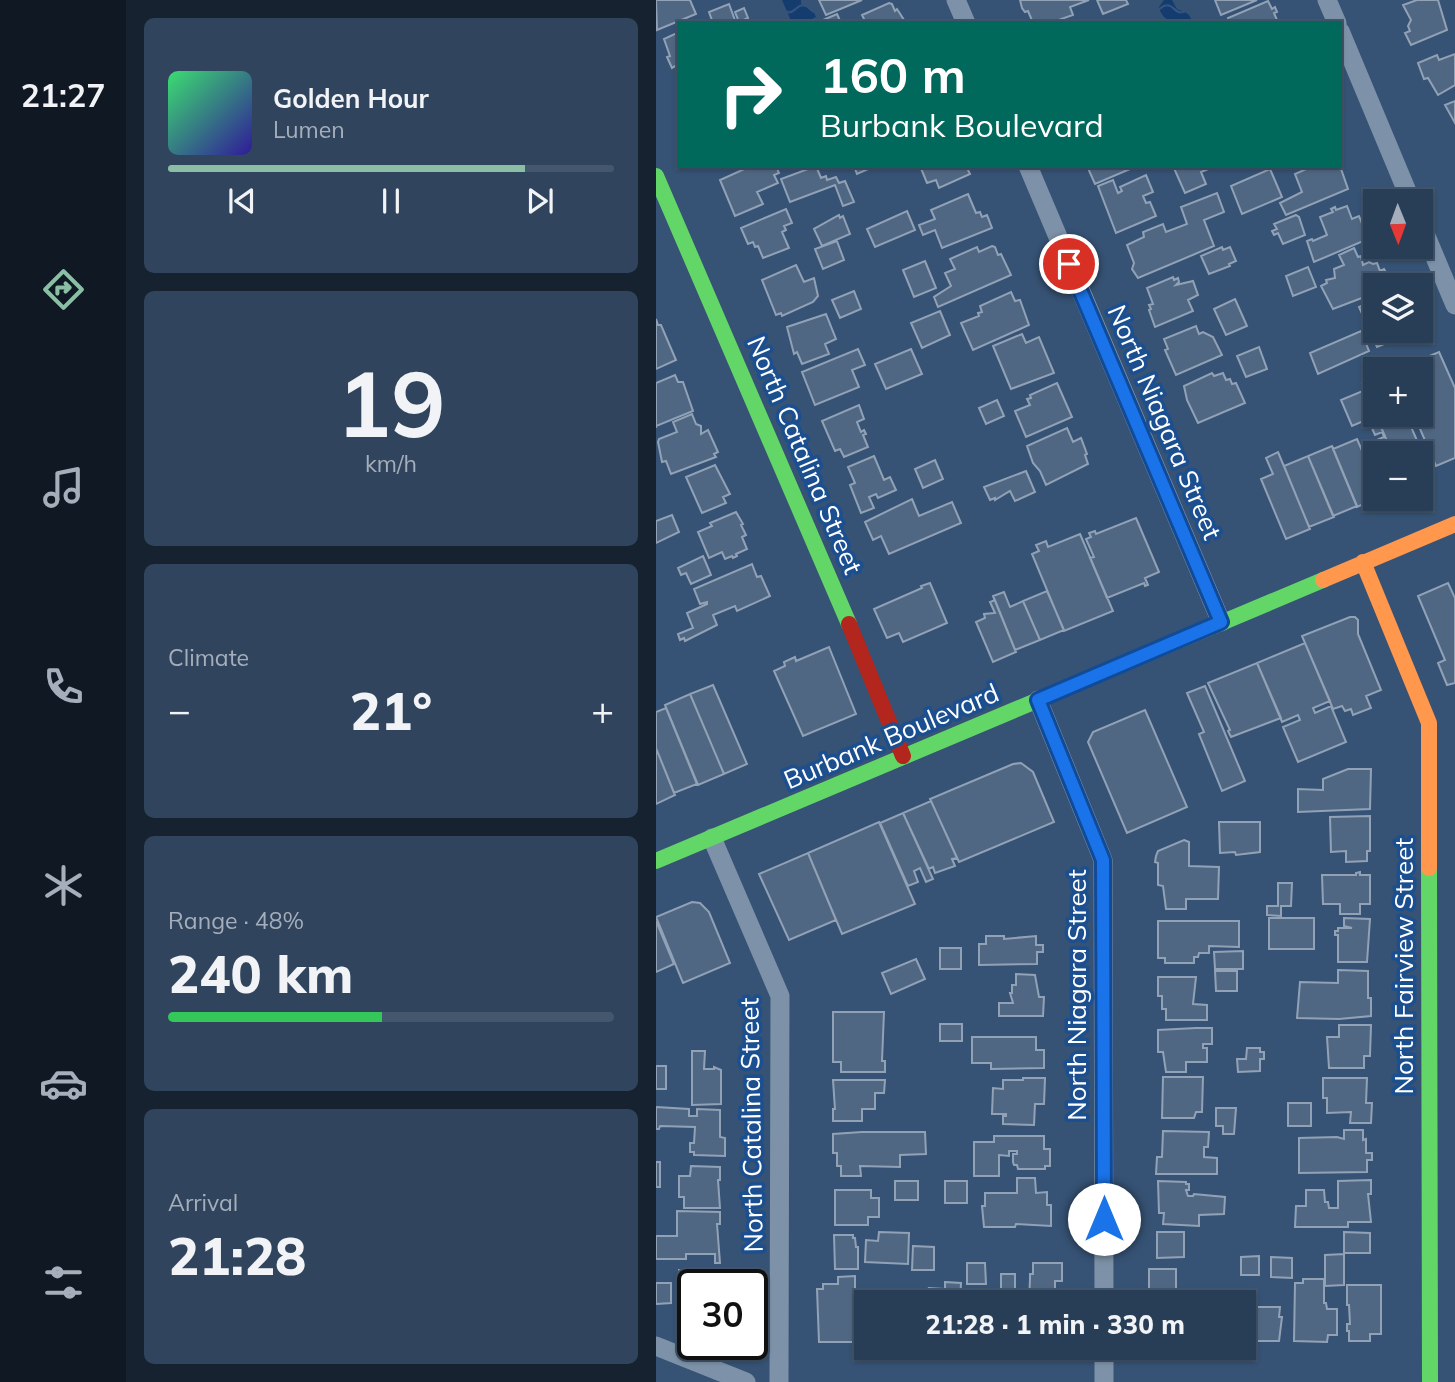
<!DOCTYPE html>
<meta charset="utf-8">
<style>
body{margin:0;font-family:Mulish,sans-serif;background:#30455d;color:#f1f3f6;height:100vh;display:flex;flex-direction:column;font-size:26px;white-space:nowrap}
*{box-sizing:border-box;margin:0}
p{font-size:23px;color:#a5aeba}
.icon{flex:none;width:38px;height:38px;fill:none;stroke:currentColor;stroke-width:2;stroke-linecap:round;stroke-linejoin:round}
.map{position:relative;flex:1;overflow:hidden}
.drawer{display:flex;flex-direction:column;gap:18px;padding:18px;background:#162230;width:530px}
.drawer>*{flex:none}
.guide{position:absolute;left:21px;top:21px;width:665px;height:147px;border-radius:0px;box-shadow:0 2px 5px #0004,0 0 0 2px #44576d;background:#00695c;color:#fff;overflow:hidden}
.needle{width:46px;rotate:179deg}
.fabs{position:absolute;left:707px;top:189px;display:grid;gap:14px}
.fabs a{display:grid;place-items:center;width:70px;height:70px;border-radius:0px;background:#283e57;box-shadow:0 2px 5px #0004,0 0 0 2px #44576d;font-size:35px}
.speed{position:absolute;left:21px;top:1269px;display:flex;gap:14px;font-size:35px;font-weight:700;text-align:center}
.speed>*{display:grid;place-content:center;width:91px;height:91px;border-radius:50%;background:#283e57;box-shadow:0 2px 5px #0004,0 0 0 2px #44576d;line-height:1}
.speed .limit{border:4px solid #111;border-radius:10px;background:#fff;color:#111}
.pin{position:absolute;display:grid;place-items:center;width:60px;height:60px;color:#fff;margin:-30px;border:4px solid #fff;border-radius:50%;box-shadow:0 2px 7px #0007}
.me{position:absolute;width:77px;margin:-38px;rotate:0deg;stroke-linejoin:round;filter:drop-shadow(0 0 5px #0008)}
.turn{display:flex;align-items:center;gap:24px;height:147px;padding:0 28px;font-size:32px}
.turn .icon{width:91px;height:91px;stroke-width:2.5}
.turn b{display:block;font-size:49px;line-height:60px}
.big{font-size:52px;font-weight:800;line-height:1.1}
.drawer .card{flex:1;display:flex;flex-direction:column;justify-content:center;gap:10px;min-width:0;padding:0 24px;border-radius:10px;background:#30455d}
.drawer .dial{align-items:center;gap:0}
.dial b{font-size:91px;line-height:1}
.song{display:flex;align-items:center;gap:21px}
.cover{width:84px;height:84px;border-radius:10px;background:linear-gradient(135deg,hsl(140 70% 55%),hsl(250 70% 35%))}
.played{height:7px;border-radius:4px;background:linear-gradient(90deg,#8abfa5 80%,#44576d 80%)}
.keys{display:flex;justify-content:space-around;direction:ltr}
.heat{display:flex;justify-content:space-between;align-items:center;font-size:38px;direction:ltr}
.charge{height:10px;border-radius:5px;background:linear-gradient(90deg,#34c759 48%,#44576d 0)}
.trip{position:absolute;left:198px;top:1290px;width:402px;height:70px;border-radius:0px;background:#283e57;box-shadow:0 2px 5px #0004,0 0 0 2px #44576d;font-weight:800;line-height:70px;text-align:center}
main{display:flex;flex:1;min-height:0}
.menu{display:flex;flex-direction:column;width:126px;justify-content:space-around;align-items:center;background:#101923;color:#a5aeba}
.menu .icon{width:49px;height:49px}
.menu .selected{color:#8abfa5}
.menu b{font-size:32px;color:#f1f3f6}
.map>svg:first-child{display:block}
.water{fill:url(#water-waves)}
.building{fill:#506783;stroke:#92a2b6;stroke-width:2}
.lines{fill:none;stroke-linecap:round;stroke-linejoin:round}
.street{stroke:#7d92a8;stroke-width:19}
.fast{stroke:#63d668;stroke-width:16}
.slow{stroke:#ff974d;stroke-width:16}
.jam{stroke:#b3261e;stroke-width:16}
.route-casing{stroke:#114b97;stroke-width:18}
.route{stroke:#1a73e8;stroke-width:12}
.labels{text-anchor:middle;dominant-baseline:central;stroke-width:7;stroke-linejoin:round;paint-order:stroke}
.street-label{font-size:26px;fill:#fff;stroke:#1b4f8f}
</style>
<main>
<nav class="menu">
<b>21:27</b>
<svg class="icon selected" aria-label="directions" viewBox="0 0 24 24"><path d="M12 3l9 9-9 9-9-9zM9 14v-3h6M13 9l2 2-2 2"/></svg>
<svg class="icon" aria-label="music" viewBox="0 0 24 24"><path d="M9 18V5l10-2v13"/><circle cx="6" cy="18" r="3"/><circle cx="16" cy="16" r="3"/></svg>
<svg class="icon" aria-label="phone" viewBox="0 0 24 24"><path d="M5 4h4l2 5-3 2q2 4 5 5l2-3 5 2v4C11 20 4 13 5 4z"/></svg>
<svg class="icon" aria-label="climate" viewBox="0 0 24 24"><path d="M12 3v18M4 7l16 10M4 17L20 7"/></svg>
<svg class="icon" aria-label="car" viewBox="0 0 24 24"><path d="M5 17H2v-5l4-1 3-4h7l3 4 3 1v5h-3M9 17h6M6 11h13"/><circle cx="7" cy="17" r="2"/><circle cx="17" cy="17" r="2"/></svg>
<svg class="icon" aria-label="filters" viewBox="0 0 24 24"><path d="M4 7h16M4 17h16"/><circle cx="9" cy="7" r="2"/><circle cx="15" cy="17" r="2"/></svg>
</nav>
<section class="drawer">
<div class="card">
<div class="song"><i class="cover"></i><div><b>Golden Hour</b><p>Lumen</p></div></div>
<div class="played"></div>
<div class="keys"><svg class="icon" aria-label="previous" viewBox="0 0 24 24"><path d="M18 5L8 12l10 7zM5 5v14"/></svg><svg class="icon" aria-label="pause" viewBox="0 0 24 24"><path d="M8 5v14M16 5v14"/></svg><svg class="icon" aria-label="next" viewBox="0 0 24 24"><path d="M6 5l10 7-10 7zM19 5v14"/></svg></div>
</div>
<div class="card dial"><b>19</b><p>km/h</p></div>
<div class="card"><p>Climate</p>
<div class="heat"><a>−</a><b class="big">21°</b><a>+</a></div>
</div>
<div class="card"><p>Range · 48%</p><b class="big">240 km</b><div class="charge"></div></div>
<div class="card"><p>Arrival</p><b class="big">21:28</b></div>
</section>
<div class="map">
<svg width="799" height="1382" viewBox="0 0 799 1382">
<defs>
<pattern id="water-waves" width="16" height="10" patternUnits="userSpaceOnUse" patternTransform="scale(1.75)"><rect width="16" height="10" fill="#153c6e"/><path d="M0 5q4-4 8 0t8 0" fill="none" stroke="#385984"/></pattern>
</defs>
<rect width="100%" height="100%" fill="#365274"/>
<path class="water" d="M126 0H145V4L157 10 160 17 147 23H136Z
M508 0H516L521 9C530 13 534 12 536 23 522 23 507 24 503 7Z"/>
<path class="building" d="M0 0H34L40 14 1 30Z
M163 0H206L170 15Z
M364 0H433L414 7 417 15 394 23H377L372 11 369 12 366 8Z
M441 0H470L472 4 447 14Z
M559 0H601L565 15Z
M761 0H782L791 30 755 45 749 33 754 31 752 26 755 20 747 5Z
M612 1 616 9 619 7 621 12 618 13 621 20 618 23H569L573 21 572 18Z
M233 3 236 4 239 11 241 9 250 23H210L206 15Z
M73 4 80 23H57L53 12Z
M88 8 92 18 83 22 79 12Z
M181 14 185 23H160Z
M23 32V75L19 66 16 68 11 57 14 56 8 39Z
M799 54V85L782 95 772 78 768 79 762 63 781 55 783 60Z
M799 101V123L789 105Z
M95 166H120L123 173 118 175 122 183 101 192 107 204 79 216 64 180Z
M160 166 165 178 170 176 171 180 180 177 183 183 189 181 198 202 187 206 179 185 134 202 125 179Z
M198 166H219L201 174Z
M264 166H310L314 174 283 188 280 180 271 183Z
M431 166H481L439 184Z
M517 166H557V167L545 172 550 184 529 193Z
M657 166H684L692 189 630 215 624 203 646 192 639 174Z
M614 169 626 197 586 214 575 186Z
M490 175 497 192 487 196 490 203 494 202 500 216 460 233 442 186 457 180 462 193 466 191 464 187Z
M561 193 568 212 548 220 558 246 482 278 476 269 478 263 471 245 488 237 487 232 507 224 510 232 531 224 525 207Z
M312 194 320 213 324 212 326 217 331 215 336 228 286 248 279 230 267 235 263 225 279 219 275 210Z
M691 206 696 219 703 216 707 226 708 223 712 226 713 238 711 236 712 239 658 262 651 241 656 239 657 241 671 235 664 217 677 212 675 209 679 207 680 210Z
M130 209 136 223 128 226 130 230 126 232 133 248 107 258 102 246 99 247 97 242 92 244 85 228Z
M251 211 259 230 219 247 211 229Z
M183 215 184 218 187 216 194 234 166 246 158 229Z
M640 215 643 217 649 235 627 244 622 233 618 235 616 231 621 229 618 224Z
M181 241 188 260 167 269 159 249Z
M336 246 339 247 342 255 345 254 355 275 282 307 278 297 295 286 289 273 299 269 294 259 321 247 323 252Z
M566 247 567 250 574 247 580 261 573 264 574 266 553 274 545 256Z
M698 248 702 257 705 256 707 265 713 262 717 264 721 263 724 271 728 269 734 279 735 285H719V293L677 309 665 286 671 283 670 280 679 278 678 269 688 265 683 255Z
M269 261 280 288 258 297 247 270Z
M140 265 148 282 158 278 162 296 157 302 126 316 125 313 120 315 106 280Z
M652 267 660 287 637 296 630 276Z
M517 277 518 280 522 278 523 282 520 285 537 281 542 295 532 300 537 311 499 327 493 310 495 309 493 305 497 304 491 288Z
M198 291 205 309 184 318 176 300Z
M355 292 359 301 364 300 373 325 317 350 305 323 323 316 322 313 326 312 324 306Z
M579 299 591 326 570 335 558 309Z
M719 300V331H752L753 334 721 347 703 307Z
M284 311 294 335 266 348 255 323Z
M170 314 180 339 169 344 173 354 146 364 141 352 138 354 131 327Z
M0 319 2 325H5L20 360 0 369Z
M540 326 543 334 547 332 557 337 566 355 520 375 509 350 512 349 508 339Z
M705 331 713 351 662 374 654 353Z
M366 334 370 343 383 337 398 373 355 389 337 346Z
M603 347 611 369 590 377 581 356Z
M202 349 209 365 196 370 203 387 159 405 146 372Z
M255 349 266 374 230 389 219 364Z
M783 352 799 388V458L780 466 758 415H765V369H742Z
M556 373 558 376 567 373 570 380 574 379 576 384 580 383 589 403 542 423 531 400 528 386Z
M19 375 22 382H27L37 411 0 426V428V383Z
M719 379V414L706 384Z
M401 383 416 417 370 437 359 411 374 405 371 399 375 398 374 395Z
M709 390 736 453H719V481L709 457 711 456 707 446 728 437 726 432 719 435 715 426 722 423 719 416 696 426 685 400Z
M341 400 348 416 330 424 323 408Z
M203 405 208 419 201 422 205 432 208 430 210 434 207 435 212 447 188 457 184 449 179 451 166 421Z
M36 414 40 424 45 426V434L52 430 62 452 58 454 60 457 15 474 10 461 6 462 2 442 3 439 21 432 17 422Z
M720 415H750L775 473 765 478V453H736Z
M411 428 417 442 425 438 431 454 429 455 432 464 390 485 384 471 377 463 371 446Z
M701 439 719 481V499L701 507 677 449Z
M676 446 701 506 677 516 652 456Z
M622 452 654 529 630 539 605 479 617 474 610 458Z
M218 456 228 480 234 477 240 490 222 498 220 494 213 497 218 508 205 513 194 485 199 483 192 467Z
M652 456 678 517 653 527 628 466Z
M279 460 287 479 267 488 259 469Z
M59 465 74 494 67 497 70 503 46 513 30 477Z
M370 471 379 492 359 501 354 491 339 500V498L334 500 328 487Z
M256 499 263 516 296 502 305 523 233 554 225 536 217 540 209 522Z
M80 512 87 524 85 525 90 535 86 537 91 549 80 554 81 556 77 558 76 556 69 559 66 552 53 558 42 532 56 526 54 523Z
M16 515 23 532 0 543V521Z
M480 518 503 572 489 578 492 585 489 586 488 583 451 598 434 558 438 557 430 539 435 537 433 533 439 531 440 534Z
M424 534 457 611 408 631 376 554 383 551 380 545 390 541 392 547Z
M47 556 55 575 35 584 30 573 25 575 22 568Z
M96 564 101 577 105 576 114 596 81 611 79 606 57 615 61 625 29 641 28 638 24 640 22 634 37 628 31 613 51 604V602L44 604 38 589Z
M274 583 291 623 247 642 243 633 231 638 218 609 266 588 265 586Z
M792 583 799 598V683L791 685 782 663 789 660 762 596Z
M391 591 408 630 384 640 367 601Z
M348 592 354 607 367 601 384 640 359 650 337 596Z
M339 600 360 652 337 662 320 622 329 618 328 614 339 613 334 602Z
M694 617H699L702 620V634L725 690 710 696 715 708 697 715 695 709 689 711 686 706 677 709 646 636Z
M649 643 674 701 657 708 659 713 675 706 690 742 642 762 627 727 644 720 642 715 626 722 601 663Z
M173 647 200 714 147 736 118 671 129 666 128 662 139 657 140 661Z
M601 663 625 718 575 737 572 731 574 730 552 683Z
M57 685 91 764 68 774 34 694Z
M549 686 589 781 566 791 543 734 548 732 531 693Z
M34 694 68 774 42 785 9 705Z
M10 708 41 784 18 793 0 748V712Z
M489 710 531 807 471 833 432 742 437 732Z
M0 748 19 795 0 804Z
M365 763 377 772 398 822 303 862 274 799 357 764Z
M692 769H715L714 809 642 812V789L667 790V779Z
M275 801 301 858 296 859 299 866 279 873 277 867 273 869 247 813Z
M247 813 277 879 270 882 264 868 258 871 262 882 252 886 224 823Z
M714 816V851H711V861L690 862V851L675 852 674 817Z
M223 822 259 904 186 934 152 853Z
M563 822H604V852L580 855 579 852 564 853Z
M528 840 533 842V866L563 867 562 899H530V909H510L507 886 502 885V863L499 862 500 856 502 851Z
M152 853 180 920 133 940 103 874Z
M704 872V875H714V904H704V914H684V904H667L666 875H700V873Z
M622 883H636L635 906H625V916L611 915V906H622Z
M36 902 44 903 53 912 74 963 27 983 0 917Z
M613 918H658V949H613Z
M688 918 714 919 711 962H682V935H679V931H682V928H696L688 926Z
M0 921 18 964 0 972Z
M502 921H583V947L553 946V953H543L542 957H538V963H509V958H502Z
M330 936H348V939L380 936V945H387V952H381V964L323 965V944H330Z
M284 948H305V969H284Z
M587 951V969H559L558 952Z
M260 959 269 979 235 994 226 973Z
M682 970 712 971V998H715V1016L683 1019 641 1018 644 982 682 983Z
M559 971H581V991H560Z
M360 974 379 975 383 997H388L387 1016H343V1003H357L354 993H356V985H360Z
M502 977H540L537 1004 551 1005V1020H510V1009H506V996H502Z
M177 1012H228L226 1061H229V1072H185V1062H177Z
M284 1024H306V1041H284Z
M683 1025H715L714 1056H708V1068H673L671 1037H683Z
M540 1028H556V1044H547V1048H551V1062H530V1072H510L507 1052H502V1030Z
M316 1037H380V1050H388V1068L335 1069V1063H316Z
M591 1048H604V1052H608V1059H604V1071L582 1072 581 1059H590Z
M36 1051H49L48 1069H58V1067L65 1070V1104L36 1105Z
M0 1066H10V1089H0Z
M507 1077H547L546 1112H540L538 1118H506Z
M367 1078H389L388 1104H379L378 1125 347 1124V1116H350V1114H336L337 1088 347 1089V1080H367Z
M667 1078H711L710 1103H716L715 1123H694L695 1112 671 1113V1098H667Z
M177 1080H229L228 1093H219V1109H206V1121H177V1109H179Z
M632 1103H655V1126H632Z
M0 1107 33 1109V1116H41V1109L64 1110V1137L69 1138V1156L38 1155V1152H34V1143H38L39 1127 4 1126 3 1129H0Z
M560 1108H580L578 1134H567V1126H560Z
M688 1130H707V1140L710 1139V1153H716V1160H711V1172L643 1173V1138L681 1137 688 1139Z
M507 1131 553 1132 552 1147H548V1157L561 1158V1174H500L501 1157H506Z
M206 1132H269L270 1154 244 1155V1167L204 1166 205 1176H185V1166H181V1153H177V1134Z
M338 1136H388V1149H394V1166H389V1169H362L361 1165H358L357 1162V1154H361V1151H353V1156L343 1155V1176H318V1142H338Z
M0 1162H4V1187H0Z
M35 1166 64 1167V1180H62L64 1208H28V1197H23V1176H34Z
M361 1178H379L380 1193 391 1192V1205H395V1226L360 1224 359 1227H328L326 1206H329V1193H361Z
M715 1180V1194H712L715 1222H692V1227H639L640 1206H650V1190H668L669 1202H672L673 1208H682V1181Z
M239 1181H262V1200H239Z
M289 1181H311V1203H289Z
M502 1181 530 1182V1184H533V1190H530L532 1196H537L538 1194 569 1197 568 1214 543 1215V1226L507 1224 508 1213H503Z
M179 1190H215V1198H223V1217H212V1225H179Z
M21 1211 64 1212V1224H61L64 1263H59V1254H30V1259H0V1236H21Z
M223 1232 253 1233 252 1264 209 1262 210 1240 222 1241Z
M501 1232H528V1257L501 1258Z
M688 1232 714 1233V1253H688Z
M178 1235H197V1238H199L200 1247H202V1269H179Z
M257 1246 278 1247V1270H256Z
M688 1254V1285L669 1286V1255Z
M603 1256V1275H585V1257Z
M615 1257 636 1258V1278L615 1277Z
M311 1263H329L330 1284H311Z
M377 1263H406V1281H399V1302H366H373L374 1279V1274H377Z
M493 1269H520V1302H493Z
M23 1270H65V1284H37V1316H23Z
M345 1274H359V1302L334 1301V1289H345Z
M199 1276V1342H163L161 1289H167V1284H182V1277Z
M647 1279H668V1303H670L671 1309H681V1335H672L671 1342 638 1341 639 1283H647Z
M289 1282 305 1283 304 1302H266L269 1293H274L273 1288 289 1289Z
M0 1283H15V1303L0 1304Z
M691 1285H725V1334H714V1341H693V1331H691V1324H694L693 1305H691Z
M540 1292H563V1302H539Z
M208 1296H241V1302H210V1338H206Z
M588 1307H624L623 1317H626L623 1341H588Z"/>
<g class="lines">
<path class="street" d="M300 0 310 23
M671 0 681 23
M684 31 755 201
M372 166 565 622
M765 224 799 305
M382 700 447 860 448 1302
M56 838 124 996 123 1382
M0 1346 90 1382
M448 1348V1382"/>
<path class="fast" d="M0 176 193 624
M0 861 667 580
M773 868 774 1382"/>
<path class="slow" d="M707 562 773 723V868
M667 580 799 524"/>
<path class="jam" d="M193 624 247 756"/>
</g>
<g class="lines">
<g class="route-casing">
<path id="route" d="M413 264 565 622 382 700 447 860 448 1219"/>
</g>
<use href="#route" class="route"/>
</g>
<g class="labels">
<g class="street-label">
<text transform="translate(509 422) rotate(67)">North Niagara Street</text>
<text transform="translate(149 455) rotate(67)">North Catalina Street</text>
<text transform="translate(235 736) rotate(-23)">Burbank Boulevard</text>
<text transform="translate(747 966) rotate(-90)">North Fairview Street</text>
<text transform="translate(420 995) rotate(-90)">North Niagara Street</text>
<text transform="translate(95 1125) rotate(-91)">North Catalina Street</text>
</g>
</g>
</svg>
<div class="fabs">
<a><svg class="needle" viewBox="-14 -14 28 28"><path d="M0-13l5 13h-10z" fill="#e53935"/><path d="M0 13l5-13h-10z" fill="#a5aeba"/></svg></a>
<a><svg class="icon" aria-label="layers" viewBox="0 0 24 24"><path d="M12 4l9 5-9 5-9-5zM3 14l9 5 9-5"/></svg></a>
<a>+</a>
<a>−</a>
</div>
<div class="speed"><div class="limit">30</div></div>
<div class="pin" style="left:413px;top:264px;background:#d93025"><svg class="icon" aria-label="arrive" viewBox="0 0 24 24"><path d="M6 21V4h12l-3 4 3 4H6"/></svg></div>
<svg class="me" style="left:448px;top:1219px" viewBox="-20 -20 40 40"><circle r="19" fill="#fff"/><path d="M0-13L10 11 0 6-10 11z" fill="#1a73e8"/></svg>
<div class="trip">21:28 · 1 min · 330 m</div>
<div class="guide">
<div class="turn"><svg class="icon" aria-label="right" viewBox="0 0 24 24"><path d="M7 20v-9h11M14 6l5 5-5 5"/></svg><div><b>160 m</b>Burbank Boulevard</div></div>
</div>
</div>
</main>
